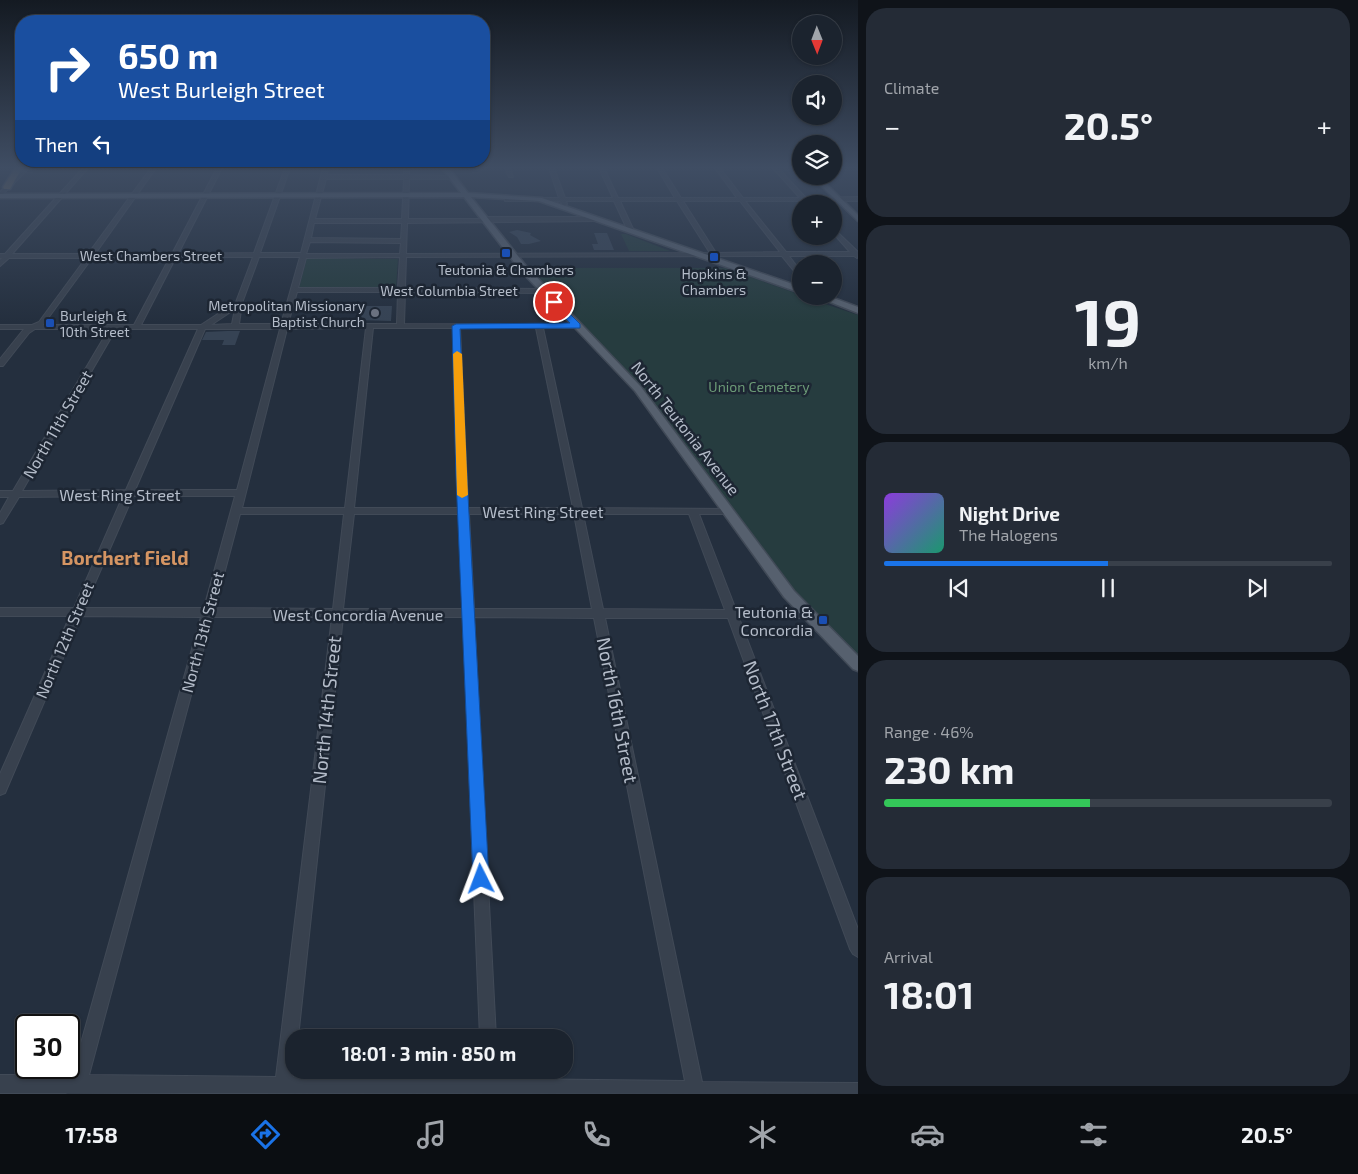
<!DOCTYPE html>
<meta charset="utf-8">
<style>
body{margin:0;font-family:"Exo 2",sans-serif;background:#242b36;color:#f1f3f6;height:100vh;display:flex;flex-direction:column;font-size:19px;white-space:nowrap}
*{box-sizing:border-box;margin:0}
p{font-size:16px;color:#a0a4aa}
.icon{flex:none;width:28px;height:28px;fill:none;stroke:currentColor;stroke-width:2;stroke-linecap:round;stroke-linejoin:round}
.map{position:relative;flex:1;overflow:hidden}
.side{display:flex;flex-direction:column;gap:8px;padding:8px;background:#0f1319;width:500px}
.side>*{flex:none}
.top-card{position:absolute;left:15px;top:15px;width:475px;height:152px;border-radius:20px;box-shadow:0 1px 4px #0004,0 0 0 1px #39404a;background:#1a4fa0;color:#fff;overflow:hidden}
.needle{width:32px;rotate:179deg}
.tools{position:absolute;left:792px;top:15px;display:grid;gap:10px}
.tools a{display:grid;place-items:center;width:50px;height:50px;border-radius:50%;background:#1b232e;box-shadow:0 1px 4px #0004,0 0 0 1px #39404a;font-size:25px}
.speed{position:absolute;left:15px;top:1014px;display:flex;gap:10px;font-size:25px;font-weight:700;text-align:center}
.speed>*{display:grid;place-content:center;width:65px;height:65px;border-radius:50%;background:#1b232e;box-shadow:0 1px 4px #0004,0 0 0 1px #39404a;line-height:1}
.speed .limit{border:2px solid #111;border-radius:8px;background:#fff;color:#111}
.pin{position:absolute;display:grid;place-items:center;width:42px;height:42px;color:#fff;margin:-21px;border:2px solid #fff;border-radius:50%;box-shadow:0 1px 5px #0007}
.me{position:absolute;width:55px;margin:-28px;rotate:357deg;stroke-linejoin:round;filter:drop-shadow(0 0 4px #0008)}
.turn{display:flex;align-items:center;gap:18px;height:105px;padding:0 20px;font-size:22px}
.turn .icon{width:65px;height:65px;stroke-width:2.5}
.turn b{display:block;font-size:35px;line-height:42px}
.then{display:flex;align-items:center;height:48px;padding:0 20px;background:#0003;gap:10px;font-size:19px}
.big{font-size:38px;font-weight:700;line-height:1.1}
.side .widget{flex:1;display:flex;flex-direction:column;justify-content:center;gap:8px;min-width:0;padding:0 18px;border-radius:20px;background:#242b36}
.side .dial{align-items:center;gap:0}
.dial b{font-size:65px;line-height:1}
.song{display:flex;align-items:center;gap:15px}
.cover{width:60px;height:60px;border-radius:8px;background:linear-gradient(135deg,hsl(270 70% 55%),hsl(160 70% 35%))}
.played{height:5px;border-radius:2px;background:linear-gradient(90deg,#1a73e8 50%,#39404a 50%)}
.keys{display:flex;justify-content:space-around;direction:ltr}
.heat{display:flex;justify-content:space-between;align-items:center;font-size:28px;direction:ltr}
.charge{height:8px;border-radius:4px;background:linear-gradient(90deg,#34c759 46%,#39404a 0)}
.trip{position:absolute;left:285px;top:1029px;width:288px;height:50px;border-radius:20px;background:#1b232e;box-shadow:0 1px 4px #0004,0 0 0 1px #39404a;font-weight:700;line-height:50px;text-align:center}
.tabs{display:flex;height:80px;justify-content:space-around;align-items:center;background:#0b0e12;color:#a0a4aa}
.tabs .icon{width:35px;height:35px}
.tabs .active{color:#1a73e8}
.tabs b{font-size:22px;color:#f1f3f6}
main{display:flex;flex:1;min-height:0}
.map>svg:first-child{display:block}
.green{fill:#263c3f}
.building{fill:#364354}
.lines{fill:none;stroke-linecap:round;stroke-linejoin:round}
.minor-casing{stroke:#414a57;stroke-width:2}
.major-casing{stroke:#414a57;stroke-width:3}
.highway-casing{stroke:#434c59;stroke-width:3}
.minor{fill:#38414e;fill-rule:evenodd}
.major{fill:#56606e;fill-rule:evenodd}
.highway{fill:#746855;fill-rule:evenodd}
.route{fill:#1a73e8;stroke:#114b97}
.slow{fill:#f59e0b}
.transit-dot{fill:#1a4fb4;stroke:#1d2633;stroke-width:2}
.worship-dot{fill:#6b7280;stroke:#1d2633;stroke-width:2}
.labels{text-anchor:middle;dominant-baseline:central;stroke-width:5;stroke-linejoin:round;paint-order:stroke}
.far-street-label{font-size:14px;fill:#b4bcc9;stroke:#1d2633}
.far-poi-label{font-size:14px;fill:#b4bcc9;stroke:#1d2633}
.far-park-label{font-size:14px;fill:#6b9a76;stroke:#1d2633}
.street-label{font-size:16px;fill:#b4bcc9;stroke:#1d2633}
.poi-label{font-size:16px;fill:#b4bcc9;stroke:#1d2633;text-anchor:end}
.quarter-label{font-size:19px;font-weight:bold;fill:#d59563;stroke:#1d2633}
.near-street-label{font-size:19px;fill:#b4bcc9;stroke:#1d2633}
</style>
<main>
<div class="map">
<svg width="858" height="1094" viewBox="0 0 858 1094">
<rect width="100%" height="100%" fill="#242f3e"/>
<path class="green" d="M621 234H626L670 251H629Z
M307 258 398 259 396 288H299Z
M523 268H725L801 295V296L858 315V665L807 614 656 412Z"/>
<path class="building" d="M517 230 531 233 530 235 541 241 529 244H521L517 237 509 232Z
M594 233H607L614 250H594L592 244H598Z
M360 306H392L391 321 358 320Z
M227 331H240L235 345H222L224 340H202L206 332Z"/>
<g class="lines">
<g class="minor-casing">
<path id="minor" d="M24 168H29L0 197V192Z
M83 168H88L12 254H88L151 168H156L95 254H172L217 168H222L178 254 254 253 285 168H290L260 253H301L323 168H328L327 175H404V168H409V175L453 176 451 179H409L408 219H481L484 217H597L600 219 597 221 407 223 406 254 710 253 677 201H620L634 231 631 233 628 231 614 201H566L567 204 564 206 560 201H505V199L507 198H559L549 168H554L565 198H613L599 168H604L618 198H675L657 168H662L681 198H737L715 168H720L743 198H800L773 168H778L806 198 858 197V201H809L806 203 803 201H745L786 252H850L834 234V229L858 252 857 258 854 256H789L801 272V278L799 277 782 256 406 257 405 288 543 289 546 291 543 293 405 292 404 324 579 325 581 326 577 328H543L582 508 732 509 734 511 732 513 729 514H699L736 610 811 611 812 614 811 617 807 618H739L858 929V957L853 954 850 949 728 618H605L702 1082 858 1083V1094L180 1093 66 1094 67 1093H0V1075H72L201 617 81 616 5 793 0 795V774L70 616H0V608H74L123 496 19 497 3 523 0 524V513L9 497H0V491H13L109 329H35L29 333 3 366H0V359L24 329H0V325H32L39 322 86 258H9L0 266V260L2 258H0V254H5ZM326 179H404L402 219H315ZM683 201H740L780 252 716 253ZM314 223H402L401 239 311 238ZM310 242 401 243 400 254H306ZM170 257 134 325H43L92 258ZM176 257H253L236 302 201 325H141ZM259 257H300L281 324H239L242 303ZM400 257 398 288H298L306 258ZM297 292H398L397 324H288ZM235 309 232 324 211 325ZM366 328 345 508H242L287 329ZM373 328H453L459 508H354ZM460 328H536L573 508H468ZM116 329H198L126 490 22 491ZM205 329H280L237 490H135ZM133 496H235L204 608H84ZM240 514H344L333 609 215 608ZM354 514H459L463 609H343ZM469 514H574L592 609H474ZM583 514H689L725 610 603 609ZM212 617H332L276 1077 89 1075ZM343 617H463L480 1038H496L474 617 594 618 685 1081 499 1079 498 1070H482V1079L293 1077 294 1038H298Z
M505 168H510L513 177H509Z"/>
</g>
<g class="major-casing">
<path id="major" d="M442 168H449L468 193 542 198 801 287V292H798L539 201 471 197 526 266 641 387 794 591 858 656V671L853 669 784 597 635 391 520 270 464 197 0 198V194L461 193Z
M811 176H818L858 215V221Z
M815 296H828L858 307V313Z"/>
</g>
<g class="highway-casing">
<path id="highway" d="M15 168H22L10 189H4L3 187Z"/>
</g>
<use href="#minor" class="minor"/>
<use href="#major" class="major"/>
<use href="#highway" class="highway"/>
</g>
<linearGradient id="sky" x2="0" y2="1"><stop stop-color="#141a22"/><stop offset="0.52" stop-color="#3f4d63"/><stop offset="1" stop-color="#3f4d63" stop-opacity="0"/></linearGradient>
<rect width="858" height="322" fill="url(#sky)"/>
<path class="route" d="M552 301H557L580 324V328L460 329 467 477 489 879 487 885 481 887 475 885 473 879 456 477 452 326 456 324 570 323 552 304Z"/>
<path class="slow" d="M457 351 462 354 468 495 462 498 457 495 453 354Z"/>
<g class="transit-dot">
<rect x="501" y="248" width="10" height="10" rx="2.5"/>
<rect x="709" y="252" width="10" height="10" rx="2.5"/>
<rect x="45" y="318" width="10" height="10" rx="2.5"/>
<rect x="818" y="615" width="10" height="10" rx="2.5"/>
</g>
<circle class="worship-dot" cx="375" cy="313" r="5"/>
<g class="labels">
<g class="far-street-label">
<text x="151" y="255">West Chambers Street</text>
<text x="449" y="290">West Columbia Street</text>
</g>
<g class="far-poi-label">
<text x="506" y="269">Teutonia &amp; Chambers</text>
<text x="714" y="273">Hopkins &amp;<tspan x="714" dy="16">Chambers</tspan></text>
<text x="365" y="305" text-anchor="end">Metropolitan Missionary<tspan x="365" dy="16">Baptist Church</tspan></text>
<text x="60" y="315" text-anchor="start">Burleigh &amp;<tspan x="60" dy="16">10th Street</tspan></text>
</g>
<g class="far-park-label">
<text x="759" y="386">Union Cemetery</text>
</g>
<g class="street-label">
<text transform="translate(57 424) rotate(-60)">North 11th Street</text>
<text transform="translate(686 428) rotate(52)">North Teutonia Avenue</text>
<text x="120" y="494">West Ring Street</text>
<text x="543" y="511">West Ring Street</text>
<text x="358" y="614">West Concordia Avenue</text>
<text transform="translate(202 632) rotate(-75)">North 13th Street</text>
<text transform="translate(64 640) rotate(-67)">North 12th Street</text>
</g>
<g class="poi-label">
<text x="813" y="611">Teutonia &amp;<tspan x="813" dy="18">Concordia</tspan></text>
</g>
<g class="quarter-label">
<text x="125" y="557">Borchert Field</text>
</g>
<g class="near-street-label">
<text transform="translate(326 710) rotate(-84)">North 14th Street</text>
<text transform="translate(618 710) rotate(79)">North 16th Street</text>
<text transform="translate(776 730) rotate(69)">North 17th Street</text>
</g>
</g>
</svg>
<div class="tools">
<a><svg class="needle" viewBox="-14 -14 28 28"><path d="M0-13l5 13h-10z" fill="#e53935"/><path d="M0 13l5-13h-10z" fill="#a0a4aa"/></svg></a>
<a><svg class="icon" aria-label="sound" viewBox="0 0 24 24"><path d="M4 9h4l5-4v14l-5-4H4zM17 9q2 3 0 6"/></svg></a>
<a><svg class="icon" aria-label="layers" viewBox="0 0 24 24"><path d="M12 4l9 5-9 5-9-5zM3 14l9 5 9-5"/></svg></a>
<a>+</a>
<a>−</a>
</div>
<div class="speed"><div class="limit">30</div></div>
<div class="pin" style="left:554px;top:302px;background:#d93025"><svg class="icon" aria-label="arrive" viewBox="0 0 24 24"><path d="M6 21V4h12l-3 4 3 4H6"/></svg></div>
<svg class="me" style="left:481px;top:879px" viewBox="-20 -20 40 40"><path d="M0-17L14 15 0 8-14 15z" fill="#1a73e8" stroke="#fff" stroke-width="4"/></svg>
<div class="trip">18:01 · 3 min · 850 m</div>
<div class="top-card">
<div class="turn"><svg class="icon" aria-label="right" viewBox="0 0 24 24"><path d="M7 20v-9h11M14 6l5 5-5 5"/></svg><div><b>650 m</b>West Burleigh Street</div></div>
<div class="then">Then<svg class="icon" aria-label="left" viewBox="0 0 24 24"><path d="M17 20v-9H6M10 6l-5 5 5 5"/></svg></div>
</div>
</div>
<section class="side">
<div class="widget"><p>Climate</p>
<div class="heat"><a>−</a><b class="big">20.5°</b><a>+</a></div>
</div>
<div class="widget dial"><b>19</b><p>km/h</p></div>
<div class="widget">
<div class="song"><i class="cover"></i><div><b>Night Drive</b><p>The Halogens</p></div></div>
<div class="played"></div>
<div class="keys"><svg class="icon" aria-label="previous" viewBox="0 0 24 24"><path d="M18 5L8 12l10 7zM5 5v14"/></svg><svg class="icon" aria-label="pause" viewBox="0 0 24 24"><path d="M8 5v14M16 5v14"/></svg><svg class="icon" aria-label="next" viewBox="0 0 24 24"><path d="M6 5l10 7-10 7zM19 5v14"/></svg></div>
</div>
<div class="widget"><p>Range · 46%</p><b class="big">230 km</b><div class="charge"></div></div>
<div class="widget"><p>Arrival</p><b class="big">18:01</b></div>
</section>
</main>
<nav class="tabs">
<b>17:58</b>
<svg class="icon active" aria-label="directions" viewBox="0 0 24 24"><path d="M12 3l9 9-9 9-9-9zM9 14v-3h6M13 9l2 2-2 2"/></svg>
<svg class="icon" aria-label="music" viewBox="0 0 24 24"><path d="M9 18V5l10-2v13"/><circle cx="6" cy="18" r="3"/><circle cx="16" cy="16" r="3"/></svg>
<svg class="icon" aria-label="phone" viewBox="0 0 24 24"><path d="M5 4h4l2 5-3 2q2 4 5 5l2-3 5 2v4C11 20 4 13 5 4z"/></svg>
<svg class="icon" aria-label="climate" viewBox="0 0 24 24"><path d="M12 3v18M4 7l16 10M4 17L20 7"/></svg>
<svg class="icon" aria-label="car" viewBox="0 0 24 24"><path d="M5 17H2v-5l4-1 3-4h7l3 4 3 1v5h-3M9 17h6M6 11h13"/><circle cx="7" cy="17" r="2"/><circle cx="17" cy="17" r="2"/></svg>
<svg class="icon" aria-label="filters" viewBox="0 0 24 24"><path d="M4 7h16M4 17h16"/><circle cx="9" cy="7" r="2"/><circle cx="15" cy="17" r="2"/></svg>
<b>20.5°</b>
</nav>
